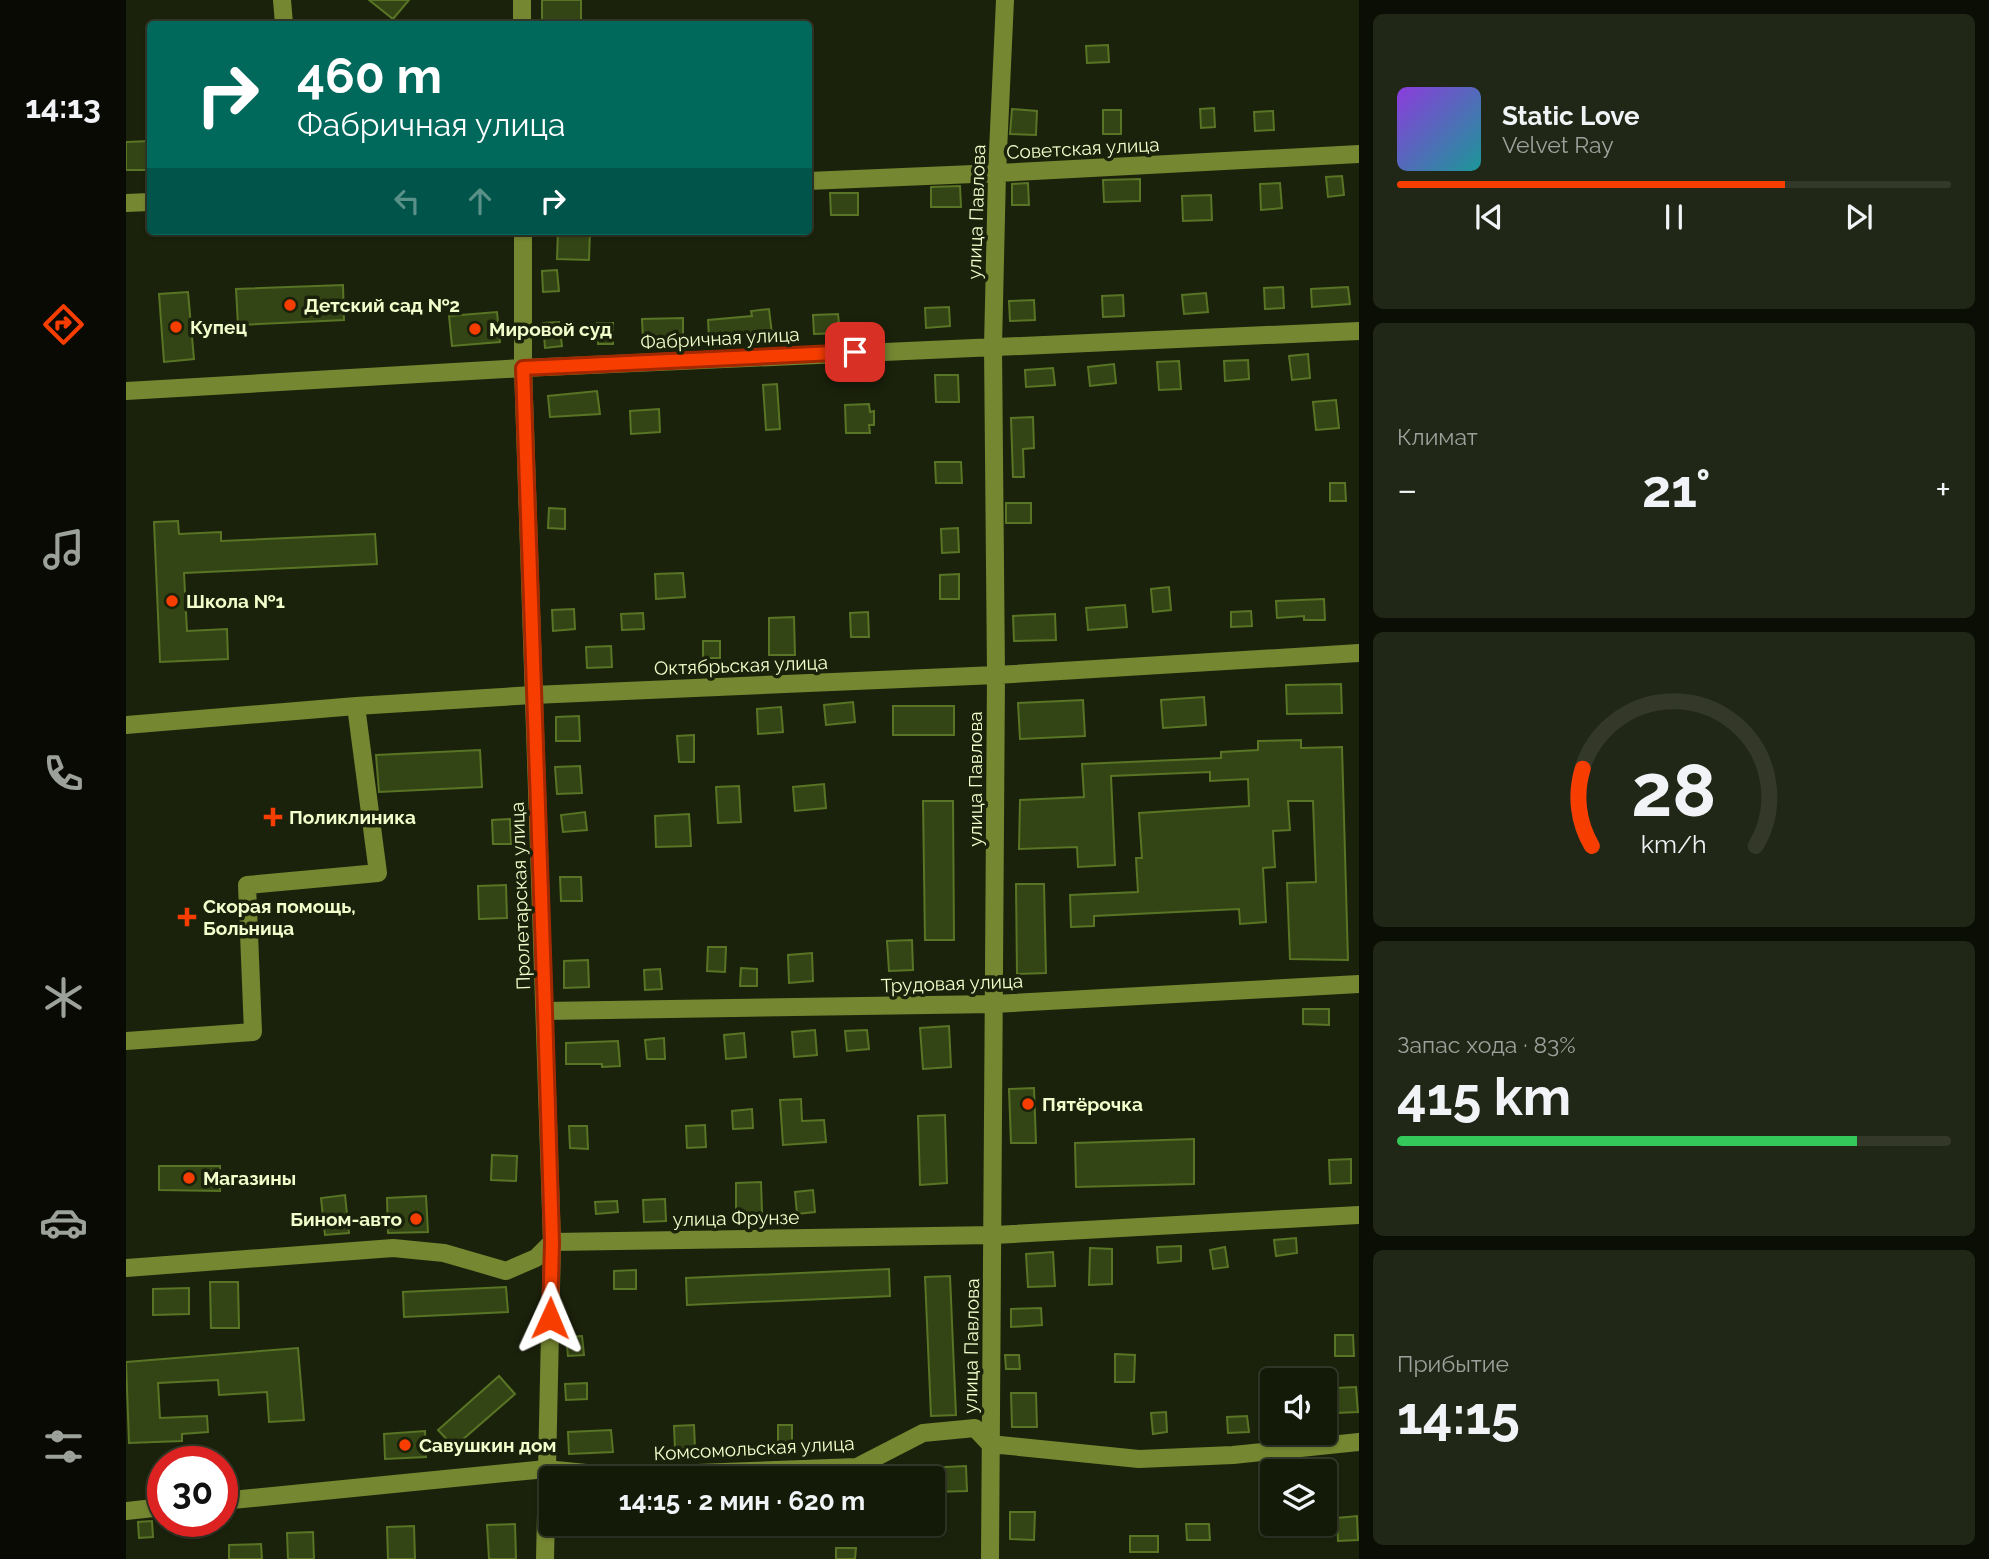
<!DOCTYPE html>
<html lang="ru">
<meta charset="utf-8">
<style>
body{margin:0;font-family:Raleway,sans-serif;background:#212716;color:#f1f3f6;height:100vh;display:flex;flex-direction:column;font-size:26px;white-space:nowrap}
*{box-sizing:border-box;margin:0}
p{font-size:23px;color:#9da19c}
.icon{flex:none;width:38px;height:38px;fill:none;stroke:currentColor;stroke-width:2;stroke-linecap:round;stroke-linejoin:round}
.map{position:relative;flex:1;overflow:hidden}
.side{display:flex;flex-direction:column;gap:14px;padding:14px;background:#0b0e04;width:630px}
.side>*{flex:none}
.top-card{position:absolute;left:21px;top:21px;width:665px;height:214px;border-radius:7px;box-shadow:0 2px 5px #0004,0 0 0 2px #333829;background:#00695c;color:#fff;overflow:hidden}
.tools{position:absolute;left:1134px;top:1368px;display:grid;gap:14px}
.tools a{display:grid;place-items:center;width:77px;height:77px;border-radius:7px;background:#141a08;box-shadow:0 2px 5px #0004,0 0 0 2px #333829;font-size:35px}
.speed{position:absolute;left:21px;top:1446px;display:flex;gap:14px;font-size:35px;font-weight:700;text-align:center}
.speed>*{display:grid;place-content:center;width:91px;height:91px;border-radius:50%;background:#141a08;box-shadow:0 2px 5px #0004,0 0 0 2px #333829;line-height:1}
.speed .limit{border:10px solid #d22;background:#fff;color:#111}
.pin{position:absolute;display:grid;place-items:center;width:60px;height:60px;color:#fff;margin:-30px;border-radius:14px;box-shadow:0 4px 10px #0006}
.me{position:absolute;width:77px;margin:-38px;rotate:1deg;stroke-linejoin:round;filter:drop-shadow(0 0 5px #0008)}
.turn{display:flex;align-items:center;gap:24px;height:147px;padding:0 35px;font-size:32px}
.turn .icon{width:91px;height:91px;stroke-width:2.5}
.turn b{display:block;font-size:49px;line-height:60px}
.lanes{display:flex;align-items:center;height:66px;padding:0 35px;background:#0003;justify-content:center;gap:35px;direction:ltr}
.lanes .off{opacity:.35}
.big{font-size:52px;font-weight:700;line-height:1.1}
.side .card{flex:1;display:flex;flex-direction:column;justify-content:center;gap:10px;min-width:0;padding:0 24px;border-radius:10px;background:#212716}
.side .dial{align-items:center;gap:0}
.dial svg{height:182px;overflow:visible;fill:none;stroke:#333829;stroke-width:7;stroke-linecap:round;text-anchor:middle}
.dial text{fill:#f1f3f6;stroke:none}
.song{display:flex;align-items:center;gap:21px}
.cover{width:84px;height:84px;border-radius:10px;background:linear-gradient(135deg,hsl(270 70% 55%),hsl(180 70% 35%))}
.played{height:7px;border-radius:4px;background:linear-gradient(90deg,#f73e00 70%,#333829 70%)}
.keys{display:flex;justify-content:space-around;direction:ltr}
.heat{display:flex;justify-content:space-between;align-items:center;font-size:38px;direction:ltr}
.charge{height:10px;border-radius:5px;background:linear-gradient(90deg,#34c759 83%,#333829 0)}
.trip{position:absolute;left:413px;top:1466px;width:406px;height:70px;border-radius:7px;background:#141a08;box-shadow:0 2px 5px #0004,0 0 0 2px #333829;font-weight:700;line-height:70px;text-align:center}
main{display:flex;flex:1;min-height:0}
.tabs{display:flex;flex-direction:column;width:126px;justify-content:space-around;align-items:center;background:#080a03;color:#9da19c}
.tabs .icon{width:49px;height:49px}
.tabs .selected{color:#f73e00}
.tabs b{font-size:32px;color:#f1f3f6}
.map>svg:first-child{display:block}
.building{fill:#344515;stroke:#587424;stroke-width:2}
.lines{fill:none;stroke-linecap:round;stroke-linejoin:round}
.minor{stroke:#768731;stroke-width:18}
.route-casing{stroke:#a12800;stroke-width:18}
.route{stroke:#f73e00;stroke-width:12}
.poi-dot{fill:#f73e00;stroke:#1b220b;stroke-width:2.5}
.labels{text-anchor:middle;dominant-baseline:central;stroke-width:7;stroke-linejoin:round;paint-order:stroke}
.street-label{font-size:19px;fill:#f2ffcc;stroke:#1b220b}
.poi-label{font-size:19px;font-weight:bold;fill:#f2ffcc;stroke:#1b220b;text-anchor:start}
</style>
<main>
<nav class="tabs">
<b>14:13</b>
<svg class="icon selected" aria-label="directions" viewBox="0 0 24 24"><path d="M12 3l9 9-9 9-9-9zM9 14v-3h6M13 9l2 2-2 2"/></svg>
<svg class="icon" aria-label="music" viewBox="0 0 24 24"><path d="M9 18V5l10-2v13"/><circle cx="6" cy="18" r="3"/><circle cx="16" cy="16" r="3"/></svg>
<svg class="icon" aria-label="phone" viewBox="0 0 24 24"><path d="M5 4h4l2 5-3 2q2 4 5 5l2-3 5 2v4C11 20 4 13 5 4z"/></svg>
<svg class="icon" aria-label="climate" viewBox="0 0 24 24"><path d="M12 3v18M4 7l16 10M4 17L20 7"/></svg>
<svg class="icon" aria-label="car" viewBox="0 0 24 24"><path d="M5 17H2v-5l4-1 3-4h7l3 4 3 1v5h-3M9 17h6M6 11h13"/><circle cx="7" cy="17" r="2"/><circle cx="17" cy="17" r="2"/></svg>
<svg class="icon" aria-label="filters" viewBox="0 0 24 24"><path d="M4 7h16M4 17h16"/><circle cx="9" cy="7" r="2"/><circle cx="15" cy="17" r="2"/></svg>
</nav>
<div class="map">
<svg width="1233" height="1559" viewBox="0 0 1233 1559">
<rect width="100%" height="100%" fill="#1b220b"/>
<path class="building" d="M243 0H283L267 19Z
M416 0H455V24H416Z
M982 45 983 62 961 63 960 46Z
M1088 108 1089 127 1075 128 1074 109Z
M886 109 911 111 910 135 884 134Z
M977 110H995V134H977Z
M1147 111 1148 130 1129 131 1128 112Z
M24 141V170H0V142Z
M1216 176 1218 195 1202 197 1200 177Z
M1014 179V201L978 202 977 180Z
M902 183 903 205H886V184Z
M1154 183 1156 208 1135 210 1134 184Z
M834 186 835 207H805V187Z
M704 193H732V215H705Z
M1085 195 1086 220 1057 221 1056 196Z
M432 231H464L463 260 431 259Z
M431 270 433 291 417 292 416 271Z
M217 285 218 320 112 325 110 289Z
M1157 287 1158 308 1139 309 1138 288Z
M1222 287 1224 304 1186 307 1185 289Z
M62 292 68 359 38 362 33 294Z
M1080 293 1082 312 1058 314 1056 295Z
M997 295 998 316 977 317 976 296Z
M908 300 909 320 884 321 883 301Z
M823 307 824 326 800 328 799 308Z
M643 309 646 334 583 338 582 320 626 316 625 311Z
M371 312 374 342 326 346 323 316Z
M712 314 714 333 688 334 687 315Z
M557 318V338L517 339 516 319Z
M433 322 436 346 419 348 417 323Z
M471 323H487V344H472Z
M1182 354 1184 378 1166 380 1163 356Z
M1122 360 1123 379 1099 381 1098 361Z
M1053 361 1055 389 1033 390 1031 362Z
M988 364 990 383 964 386 962 367Z
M927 368 929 385 900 387 899 370Z
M809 375H832L833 402H810Z
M651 384 654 429 640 430 637 385Z
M471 391 474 414 424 417 422 396Z
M1210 400 1213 428 1190 430 1187 402Z
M743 404 744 412 748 411V425H743L744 433H720L719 405Z
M533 409 534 432 505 434 504 411Z
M907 417 908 448 897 449 898 477H887L885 418Z
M809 462H835L836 483H810Z
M1204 483H1219L1220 501H1204Z
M880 503H905V523H880Z
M423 508 439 509V529L422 528Z
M52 521 53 534 95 532V541L249 534 251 564 58 573 61 631 101 629 102 659 34 662 28 522Z
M832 528 833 552 816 553 815 529Z
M557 573 559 597 530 599 529 574Z
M833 574V599H814V575Z
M1043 587 1045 610 1027 612 1025 589Z
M1198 599 1199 620H1178V616L1151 618 1150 601Z
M999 605 1001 627 962 630 960 608Z
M448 609 449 629 427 631 426 610Z
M1125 611 1126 626 1105 627V612Z
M742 612 743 637H725L724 613Z
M517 613 518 629 496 630 495 614Z
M929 614 930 640 888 641 887 616Z
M668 617 669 655H643V618Z
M577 641H594V658H577Z
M485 646 486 667 461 668 460 647Z
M1215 684 1216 713 1161 714 1160 685Z
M1078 697 1080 725 1037 728 1035 700Z
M957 700 959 736 894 739 892 703Z
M727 702 729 722 700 725 698 705Z
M767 706H828V735H767Z
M655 707 657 732 632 734 631 709Z
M453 716 454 741H430V717Z
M568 735V762H553L551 736Z
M1175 740V748L1216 747 1222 960 1164 959 1161 883 1190 882 1187 801H1162L1164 830 1147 831 1149 867 1137 868 1140 922 1114 924 1113 909 968 916V926L945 927 944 895 1012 892 1010 858H1016L1013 813 1123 806 1122 779 1084 781V772L985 776 989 865 952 867 951 847 893 849 894 800 958 797 956 764 1095 758V752L1132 750V741Z
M354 750 356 787 253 792 250 755Z
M454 766 456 793 431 794 429 767Z
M698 784 700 808 669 811 667 787Z
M613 786 615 822 592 823 590 787Z
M797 801H827L828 940H799Z
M459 812 461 830 437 832 435 815Z
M563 814 565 846 530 847 529 816Z
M384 819 385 844H367L366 820Z
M434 877H455L456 901H435Z
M890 884H918L920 973 891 974Z
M380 885 381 918 353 919 352 886Z
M786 940 787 970 763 971 761 941Z
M582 947H600L599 972 581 971Z
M686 953 687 981 663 983 662 955Z
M462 960 463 987 438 988V961Z
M615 968 631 969V986H614Z
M534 969 536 989 519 990 518 970Z
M1177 1009H1203V1025L1177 1024Z
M823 1026 825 1067 797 1069 794 1028Z
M689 1030 691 1055 668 1057 666 1032Z
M741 1030 743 1049 721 1051 719 1031Z
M618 1033 620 1057 600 1059 598 1035Z
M538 1038 539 1059H521L519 1040Z
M492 1041 494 1066 476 1067V1064H440V1043Z
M908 1088 910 1143H885L883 1089Z
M675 1099 676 1121 698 1120 700 1142 657 1145 654 1100Z
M626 1109 627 1128 607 1129 606 1111Z
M819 1115 821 1183 794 1185 792 1116Z
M579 1125 580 1147 561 1148 560 1126Z
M443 1126H461L462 1149 444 1148Z
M1068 1139V1184L950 1187 949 1143Z
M366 1155 391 1156 390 1181 365 1180Z
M1225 1159V1183L1204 1184 1203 1160Z
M33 1166H94V1191L33 1190Z
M635 1182 636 1212 610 1214V1183Z
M687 1190 689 1212 671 1214 669 1192Z
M219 1195 223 1233 199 1235 195 1198Z
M300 1196 302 1232 262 1233 261 1198Z
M539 1199 540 1221 518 1222 517 1200Z
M491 1201 492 1212 470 1214 469 1202Z
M1170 1238 1171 1253 1150 1256 1148 1240Z
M1055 1246V1261L1032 1263 1031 1247Z
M1099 1247 1102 1267 1087 1269 1084 1250Z
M964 1248 986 1249V1284L963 1285Z
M927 1252 929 1286 902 1287 900 1254Z
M763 1269 764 1296 561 1305 560 1278Z
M510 1270V1289H488V1271Z
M824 1276 830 1415 805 1416 799 1277Z
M84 1282H112L113 1328H85Z
M380 1287 382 1312 278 1317 277 1292Z
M63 1288V1314L27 1315V1289Z
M915 1308 916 1325 885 1327V1309Z
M1209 1335H1227L1228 1356H1209Z
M456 1336 458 1355 442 1356 440 1337Z
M172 1348 178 1420 143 1422 141 1392 93 1395 92 1380 32 1383 34 1418 81 1416 82 1432 56 1434V1441L3 1443 0 1362Z
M989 1354 1009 1355 1008 1382H989Z
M879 1355H893L894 1369H880Z
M373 1376 389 1394 328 1447 312 1430Z
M461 1383V1399L440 1400 439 1384Z
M1230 1387 1232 1412 1210 1413 1209 1388Z
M885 1393H910L911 1427H886Z
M1040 1412 1041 1432 1027 1434 1025 1413Z
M1121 1416 1123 1432 1102 1433 1101 1417Z
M568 1425 569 1448 549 1449 548 1426Z
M652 1425H666V1450L652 1449Z
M485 1430 487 1452 443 1454 442 1432Z
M299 1431 300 1457 259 1459 258 1434Z
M840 1466 841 1491 807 1492V1479H799V1468Z
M884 1512H909L908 1540 884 1539Z
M1231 1516 1232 1540 1212 1541 1211 1518Z
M26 1521 27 1537 13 1538 12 1522Z
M389 1524 390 1559H363L361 1525Z
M1060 1524H1083L1084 1540H1061Z
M288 1526 289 1559H262L261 1527Z
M187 1532 188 1559H162L161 1533Z
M1004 1536H1032V1552H1004Z
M135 1544 136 1559H103V1545Z
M710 1548H730L729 1559H710Z"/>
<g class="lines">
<path class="minor" d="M156 0 158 24
M396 0V24
M682 181 871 173 1233 154
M0 203 24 202
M397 231V368L426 1242 419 1559
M0 391 397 368 1233 331
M0 725 230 706 407 695 870 675 1233 653
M419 1011 868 1004 1233 984
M0 1041 127 1032 121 885 252 873 230 706
M0 1268 267 1248 318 1253 380 1271 410 1258 426 1242 868 1235 1233 1215
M96 1501 420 1469 490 1476 731 1467 797 1433 849 1428 864 1444 1013 1459 1107 1455 1233 1442
M0 1511 37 1507
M864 1559 870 675 867 346 871 173 879 0"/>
</g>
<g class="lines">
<g class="route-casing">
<path id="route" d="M424 1318 426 1242 419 1011 397 368 729 352"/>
</g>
<use href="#route" class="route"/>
</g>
<g class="poi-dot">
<circle cx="164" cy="305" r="7"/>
<circle cx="50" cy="327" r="7"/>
<circle cx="349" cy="329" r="7"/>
<circle cx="46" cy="601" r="7"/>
<path d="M143.5 806.5h7v7h7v7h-7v7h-7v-7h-7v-7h7z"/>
<path d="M57.5 906.5h7v7h7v7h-7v7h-7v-7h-7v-7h7z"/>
<circle cx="902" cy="1104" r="7"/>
<circle cx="63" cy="1178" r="7"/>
<circle cx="290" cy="1219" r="7"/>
<circle cx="279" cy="1445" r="7"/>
</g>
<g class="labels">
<g class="street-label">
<text transform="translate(957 148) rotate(-3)">Советская улица</text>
<text transform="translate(850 212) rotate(-88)">улица Павлова</text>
<text transform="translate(594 338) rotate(-3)">Фабричная улица</text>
<text transform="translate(615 665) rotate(-2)">Октябрьская улица</text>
<text transform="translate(849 779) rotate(-90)">улица Павлова</text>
<text transform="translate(394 896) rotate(-92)">Пролетарская улица</text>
<text transform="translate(826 983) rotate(-2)">Трудовая улица</text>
<text transform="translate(610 1218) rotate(-1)">улица Фрунзе</text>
<text transform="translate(845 1346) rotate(-89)">улица Павлова</text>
<text transform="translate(628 1448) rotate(-3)">Комсомольская улица</text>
</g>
<g class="poi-label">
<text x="178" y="305">Детский сад №2</text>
<text x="64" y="327">Купец</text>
<text x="363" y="329">Мировой суд</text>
<text x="60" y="601">Школа №1</text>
<text x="163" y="817">Поликлиника</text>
<text x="77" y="906">Скорая помощь,<tspan x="77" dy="22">Больница</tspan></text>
<text x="916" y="1104">Пятёрочка</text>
<text x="77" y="1178">Магазины</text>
<text x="276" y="1219" text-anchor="end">Бином-авто</text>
<text x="293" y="1445">Савушкин дом</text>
</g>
</g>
</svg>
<div class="tools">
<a><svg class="icon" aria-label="sound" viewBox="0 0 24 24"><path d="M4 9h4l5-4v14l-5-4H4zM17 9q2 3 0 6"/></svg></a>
<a><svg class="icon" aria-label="layers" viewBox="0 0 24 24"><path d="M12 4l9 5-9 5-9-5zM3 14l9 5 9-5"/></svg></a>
</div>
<div class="speed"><div class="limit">30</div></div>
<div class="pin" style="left:729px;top:352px;background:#d93025"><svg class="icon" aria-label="arrive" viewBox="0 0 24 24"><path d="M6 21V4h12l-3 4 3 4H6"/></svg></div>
<svg class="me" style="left:424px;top:1318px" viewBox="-20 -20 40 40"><path d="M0-17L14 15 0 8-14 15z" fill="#f73e00" stroke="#fff" stroke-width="4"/></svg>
<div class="trip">14:15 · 2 мин · 620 m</div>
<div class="top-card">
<div class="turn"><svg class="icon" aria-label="right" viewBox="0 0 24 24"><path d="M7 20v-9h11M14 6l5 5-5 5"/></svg><div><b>460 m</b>Фабричная улица</div></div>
<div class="lanes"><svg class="icon off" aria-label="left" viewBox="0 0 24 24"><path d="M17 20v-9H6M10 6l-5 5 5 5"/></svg><svg class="icon off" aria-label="ahead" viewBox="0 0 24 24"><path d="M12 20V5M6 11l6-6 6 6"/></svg><svg class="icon" aria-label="right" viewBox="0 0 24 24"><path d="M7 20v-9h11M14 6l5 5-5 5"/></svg></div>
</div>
</div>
<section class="side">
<div class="card">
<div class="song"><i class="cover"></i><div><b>Static Love</b><p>Velvet Ray</p></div></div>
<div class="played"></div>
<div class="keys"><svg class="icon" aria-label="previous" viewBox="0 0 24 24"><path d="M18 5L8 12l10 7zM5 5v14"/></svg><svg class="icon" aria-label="pause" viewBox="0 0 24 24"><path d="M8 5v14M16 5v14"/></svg><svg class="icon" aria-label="next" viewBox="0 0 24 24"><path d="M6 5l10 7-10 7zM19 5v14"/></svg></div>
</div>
<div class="card"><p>Климат</p>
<div class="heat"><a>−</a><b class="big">21°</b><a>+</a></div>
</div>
<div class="card dial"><svg viewBox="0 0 100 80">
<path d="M14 69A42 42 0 1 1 86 69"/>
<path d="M14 69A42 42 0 0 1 10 35" stroke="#f73e00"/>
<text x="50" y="56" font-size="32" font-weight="700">28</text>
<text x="50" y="72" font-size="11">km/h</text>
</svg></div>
<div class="card"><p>Запас хода · 83%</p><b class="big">415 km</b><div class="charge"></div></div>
<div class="card"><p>Прибытие</p><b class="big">14:15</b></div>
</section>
</main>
